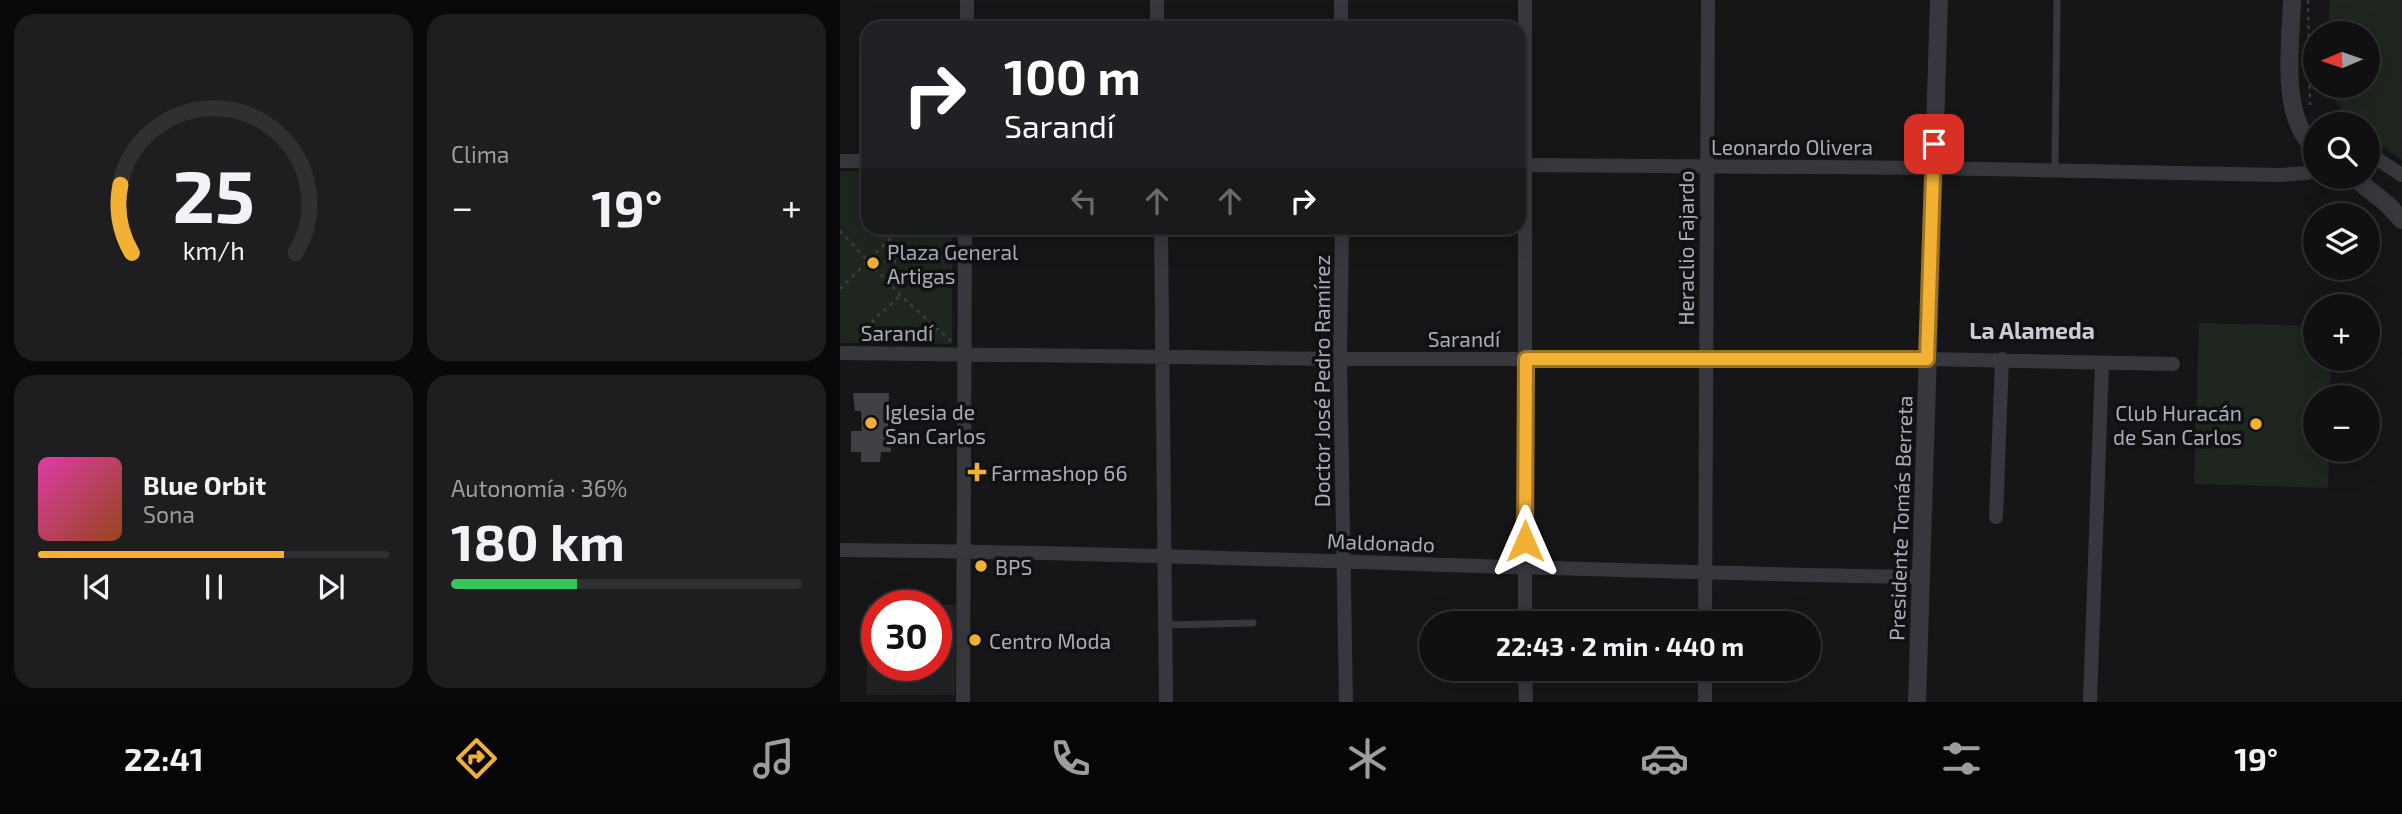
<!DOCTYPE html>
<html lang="es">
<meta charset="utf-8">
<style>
body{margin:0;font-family:"Exo 2",sans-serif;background:#1e1e20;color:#f1f3f6;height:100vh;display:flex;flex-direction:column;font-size:26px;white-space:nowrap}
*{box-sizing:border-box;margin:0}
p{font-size:23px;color:#9c9d9f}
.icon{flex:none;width:38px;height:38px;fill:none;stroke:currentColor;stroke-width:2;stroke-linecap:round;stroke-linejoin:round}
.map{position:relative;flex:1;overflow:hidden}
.details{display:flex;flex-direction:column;gap:14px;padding:14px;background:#09090a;width:840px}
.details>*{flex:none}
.top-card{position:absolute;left:21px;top:21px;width:665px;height:214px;border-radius:21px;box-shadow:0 7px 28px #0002,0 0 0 2px #303032;background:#202124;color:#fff;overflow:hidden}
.needle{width:46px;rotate:268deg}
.tools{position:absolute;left:1463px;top:21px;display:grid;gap:14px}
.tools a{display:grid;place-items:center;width:77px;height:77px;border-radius:50%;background:#101012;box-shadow:0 7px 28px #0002,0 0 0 2px #303032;font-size:35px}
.speed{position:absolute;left:21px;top:590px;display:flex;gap:14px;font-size:35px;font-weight:700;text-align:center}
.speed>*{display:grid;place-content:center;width:91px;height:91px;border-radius:50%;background:#101012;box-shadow:0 7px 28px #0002,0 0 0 2px #303032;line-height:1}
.speed .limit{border:10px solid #d22;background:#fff;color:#111}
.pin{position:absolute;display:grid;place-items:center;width:60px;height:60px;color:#fff;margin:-30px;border-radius:14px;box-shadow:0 4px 10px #0006}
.me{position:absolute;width:77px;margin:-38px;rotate:0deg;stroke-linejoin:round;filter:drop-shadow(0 0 5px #0008)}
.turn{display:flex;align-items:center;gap:24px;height:147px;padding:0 28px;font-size:32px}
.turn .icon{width:91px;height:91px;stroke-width:2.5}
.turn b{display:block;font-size:49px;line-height:60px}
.lanes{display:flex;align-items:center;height:66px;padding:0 28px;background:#0003;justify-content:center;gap:35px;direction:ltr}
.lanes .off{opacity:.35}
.big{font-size:52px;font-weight:700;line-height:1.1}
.details .card{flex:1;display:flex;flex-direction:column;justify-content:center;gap:10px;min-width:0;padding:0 24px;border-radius:21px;background:#1e1e20}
.details .dial{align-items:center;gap:0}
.dial svg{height:182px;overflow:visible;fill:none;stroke:#303032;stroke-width:7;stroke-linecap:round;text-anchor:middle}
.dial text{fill:#f1f3f6;stroke:none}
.song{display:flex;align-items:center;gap:21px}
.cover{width:84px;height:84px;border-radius:10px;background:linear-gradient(135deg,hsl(320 70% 55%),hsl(20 70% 35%))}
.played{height:7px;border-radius:4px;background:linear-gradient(90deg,#f2b134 70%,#303032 70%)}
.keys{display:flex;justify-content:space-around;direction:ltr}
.heat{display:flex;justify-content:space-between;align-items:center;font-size:38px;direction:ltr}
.charge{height:10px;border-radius:5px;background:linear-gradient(90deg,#34c759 36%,#303032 0)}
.details .tiles{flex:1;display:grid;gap:14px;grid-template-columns:repeat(2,1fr)}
.trip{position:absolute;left:579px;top:611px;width:402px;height:70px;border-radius:35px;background:#101012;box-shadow:0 7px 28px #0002,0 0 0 2px #303032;font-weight:700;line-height:70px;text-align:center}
.tab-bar{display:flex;height:112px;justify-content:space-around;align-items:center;background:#060607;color:#9c9d9f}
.tab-bar .icon{width:49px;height:49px}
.tab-bar .selected{color:#f2b134}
.tab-bar b{font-size:32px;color:#f1f3f6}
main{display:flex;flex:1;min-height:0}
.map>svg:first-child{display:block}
.built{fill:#222225;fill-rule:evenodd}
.green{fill:#1e261f}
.building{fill:#404145}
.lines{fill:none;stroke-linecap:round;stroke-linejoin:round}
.path{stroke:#3d3f44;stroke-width:2.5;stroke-dasharray:3.5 5;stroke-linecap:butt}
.service{stroke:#37383d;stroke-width:7}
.minor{stroke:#37383d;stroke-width:14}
.tertiary{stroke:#37383d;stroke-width:18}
.route-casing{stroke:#9d7322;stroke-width:18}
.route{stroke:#f2b134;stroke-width:12}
.poi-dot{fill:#f2b134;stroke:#111113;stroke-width:2.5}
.labels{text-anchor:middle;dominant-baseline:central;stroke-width:7;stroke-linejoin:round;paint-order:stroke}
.street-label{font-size:21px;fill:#a8adb8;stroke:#111113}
.poi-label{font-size:21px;fill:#a8adb8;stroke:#111113;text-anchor:start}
.neighbourhood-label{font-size:23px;font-weight:bold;fill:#c9ccd4;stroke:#111113}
</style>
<main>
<section class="details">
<div class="tiles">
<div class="card dial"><svg viewBox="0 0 100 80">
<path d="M14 69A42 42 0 1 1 86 69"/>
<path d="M14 69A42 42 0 0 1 9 39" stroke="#f2b134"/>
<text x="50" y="56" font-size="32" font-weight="700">25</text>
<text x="50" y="72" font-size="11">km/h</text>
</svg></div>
<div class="card"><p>Clima</p>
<div class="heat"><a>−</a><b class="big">19°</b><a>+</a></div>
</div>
<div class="card">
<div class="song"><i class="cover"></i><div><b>Blue Orbit</b><p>Sona</p></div></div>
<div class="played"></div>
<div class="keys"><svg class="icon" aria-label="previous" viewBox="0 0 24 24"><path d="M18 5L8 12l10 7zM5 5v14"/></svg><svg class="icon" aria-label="pause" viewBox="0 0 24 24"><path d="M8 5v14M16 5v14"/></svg><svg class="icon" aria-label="next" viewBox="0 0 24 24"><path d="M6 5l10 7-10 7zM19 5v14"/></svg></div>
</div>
<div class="card"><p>Autonomía · 36%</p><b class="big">180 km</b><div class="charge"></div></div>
</div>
</section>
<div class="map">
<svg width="1562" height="702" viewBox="0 0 1562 702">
<rect width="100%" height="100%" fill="#161618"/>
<path class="built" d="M27 604 116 605 115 695H26ZM37 606H96V665H37Z"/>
<path class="green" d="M1490 0H1562V160L1528 137V124H1509L1488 86H1528V33H1488Z
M0 171H28V228H112V344L0 343Z
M1359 323 1475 326V359H1491L1490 397H1475V450H1489L1488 488 1354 484Z"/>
<path class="building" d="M13 393H49L48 431H51V452H41L40 462H21V452H11V431H22L21 411H15Z"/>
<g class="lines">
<path class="path" d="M1468 0 1470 105
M0 231 60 295 112 342
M27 262 112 260
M0 289 61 228
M33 340V320L60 296"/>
<path class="service" d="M1215 170 1217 0
M326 625 413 623"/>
<path class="minor" d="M317 0V28
M501 0V28
M685 0V623
M127 28V0
M1528 153 1562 175
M0 161H28
M679 165 1094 168 1440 175 1467 173 1475 169
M321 228 326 702
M502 228 500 359 506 702
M0 353 500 359H1087L1333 364
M1156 517 1162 359
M0 550C360 553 720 572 1081 577
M865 623 868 0
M685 668 686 702
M865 668V702
M123 702 125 228
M1250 702 1262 363"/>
<path class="tertiary" d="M1452 0C1451 43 1439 117 1475 148
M1513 177 1547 204 1562 220
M1077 702 1099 0"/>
</g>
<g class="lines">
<g class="route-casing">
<path id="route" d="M685 541 686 359H1087L1094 144"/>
</g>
<use href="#route" class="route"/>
</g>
<g class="poi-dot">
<circle cx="33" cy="263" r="7"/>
<circle cx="31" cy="423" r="7"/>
<circle cx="1416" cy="424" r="7"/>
<path d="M133.5 461.5h7v7h7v7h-7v7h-7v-7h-7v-7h7z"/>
<circle cx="141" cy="566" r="7"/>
<circle cx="135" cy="640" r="7"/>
</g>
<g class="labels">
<g class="street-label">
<text x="952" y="146">Leonardo Olivera</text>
<text transform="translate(845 248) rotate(-90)">Heraclio Fajardo</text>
<text x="57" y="332">Sarandí</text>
<text x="624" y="338">Sarandí</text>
<text transform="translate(481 381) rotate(-90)">Doctor José Pedro Ramírez</text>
<text transform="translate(1060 518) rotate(-88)">Presidente Tomás Berreta</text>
<text transform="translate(541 542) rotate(2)">Maldonado</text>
</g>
<g class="poi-label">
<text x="47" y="251">Plaza General<tspan x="47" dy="24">Artigas</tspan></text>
<text x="45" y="411">Iglesia de<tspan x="45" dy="24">San Carlos</tspan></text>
<text x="1402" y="412" text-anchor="end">Club Huracán<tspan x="1402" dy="24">de San Carlos</tspan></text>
<text x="151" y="472">Farmashop 66</text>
<text x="155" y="566">BPS</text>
<text x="149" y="640">Centro Moda</text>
</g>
<g class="neighbourhood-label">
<text x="1192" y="330">La Alameda</text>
</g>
</g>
</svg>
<div class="tools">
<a><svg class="needle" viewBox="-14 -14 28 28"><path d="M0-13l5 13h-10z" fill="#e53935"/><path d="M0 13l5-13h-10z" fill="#9c9d9f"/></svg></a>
<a><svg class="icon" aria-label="search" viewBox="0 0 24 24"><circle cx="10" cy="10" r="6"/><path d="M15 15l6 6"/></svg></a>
<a><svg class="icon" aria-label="layers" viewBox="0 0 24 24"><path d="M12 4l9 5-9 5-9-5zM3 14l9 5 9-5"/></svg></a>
<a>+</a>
<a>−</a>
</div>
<div class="speed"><div class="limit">30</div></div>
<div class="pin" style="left:1094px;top:144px;background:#d93025"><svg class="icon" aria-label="arrive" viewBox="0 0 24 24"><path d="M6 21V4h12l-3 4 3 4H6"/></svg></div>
<svg class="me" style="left:685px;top:541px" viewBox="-20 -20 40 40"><path d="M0-17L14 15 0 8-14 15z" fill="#f2b134" stroke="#fff" stroke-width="4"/></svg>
<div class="trip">22:43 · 2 min · 440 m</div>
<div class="top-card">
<div class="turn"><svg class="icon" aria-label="right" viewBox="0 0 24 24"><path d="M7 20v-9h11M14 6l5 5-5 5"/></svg><div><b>100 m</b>Sarandí</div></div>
<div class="lanes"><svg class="icon off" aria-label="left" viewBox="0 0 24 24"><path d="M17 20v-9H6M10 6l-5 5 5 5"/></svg><svg class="icon off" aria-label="ahead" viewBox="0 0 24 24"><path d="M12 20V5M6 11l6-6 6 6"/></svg><svg class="icon off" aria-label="ahead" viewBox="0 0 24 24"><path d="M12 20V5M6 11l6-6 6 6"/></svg><svg class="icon" aria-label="right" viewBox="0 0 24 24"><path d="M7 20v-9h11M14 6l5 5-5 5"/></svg></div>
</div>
</div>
</main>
<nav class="tab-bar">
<b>22:41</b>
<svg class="icon selected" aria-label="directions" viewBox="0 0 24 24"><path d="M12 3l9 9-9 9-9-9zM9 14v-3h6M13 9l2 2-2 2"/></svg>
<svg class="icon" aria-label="music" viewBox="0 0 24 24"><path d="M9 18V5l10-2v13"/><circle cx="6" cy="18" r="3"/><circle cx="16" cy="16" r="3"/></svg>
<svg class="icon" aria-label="phone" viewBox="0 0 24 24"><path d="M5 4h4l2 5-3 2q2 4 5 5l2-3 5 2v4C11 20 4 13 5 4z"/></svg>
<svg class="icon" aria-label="climate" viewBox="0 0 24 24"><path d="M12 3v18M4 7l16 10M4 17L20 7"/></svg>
<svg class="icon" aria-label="car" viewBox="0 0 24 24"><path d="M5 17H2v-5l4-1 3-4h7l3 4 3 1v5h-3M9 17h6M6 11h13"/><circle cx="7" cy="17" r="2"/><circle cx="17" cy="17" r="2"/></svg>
<svg class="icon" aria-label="filters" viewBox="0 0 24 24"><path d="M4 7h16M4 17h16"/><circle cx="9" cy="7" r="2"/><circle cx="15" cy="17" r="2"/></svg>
<b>19°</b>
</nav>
